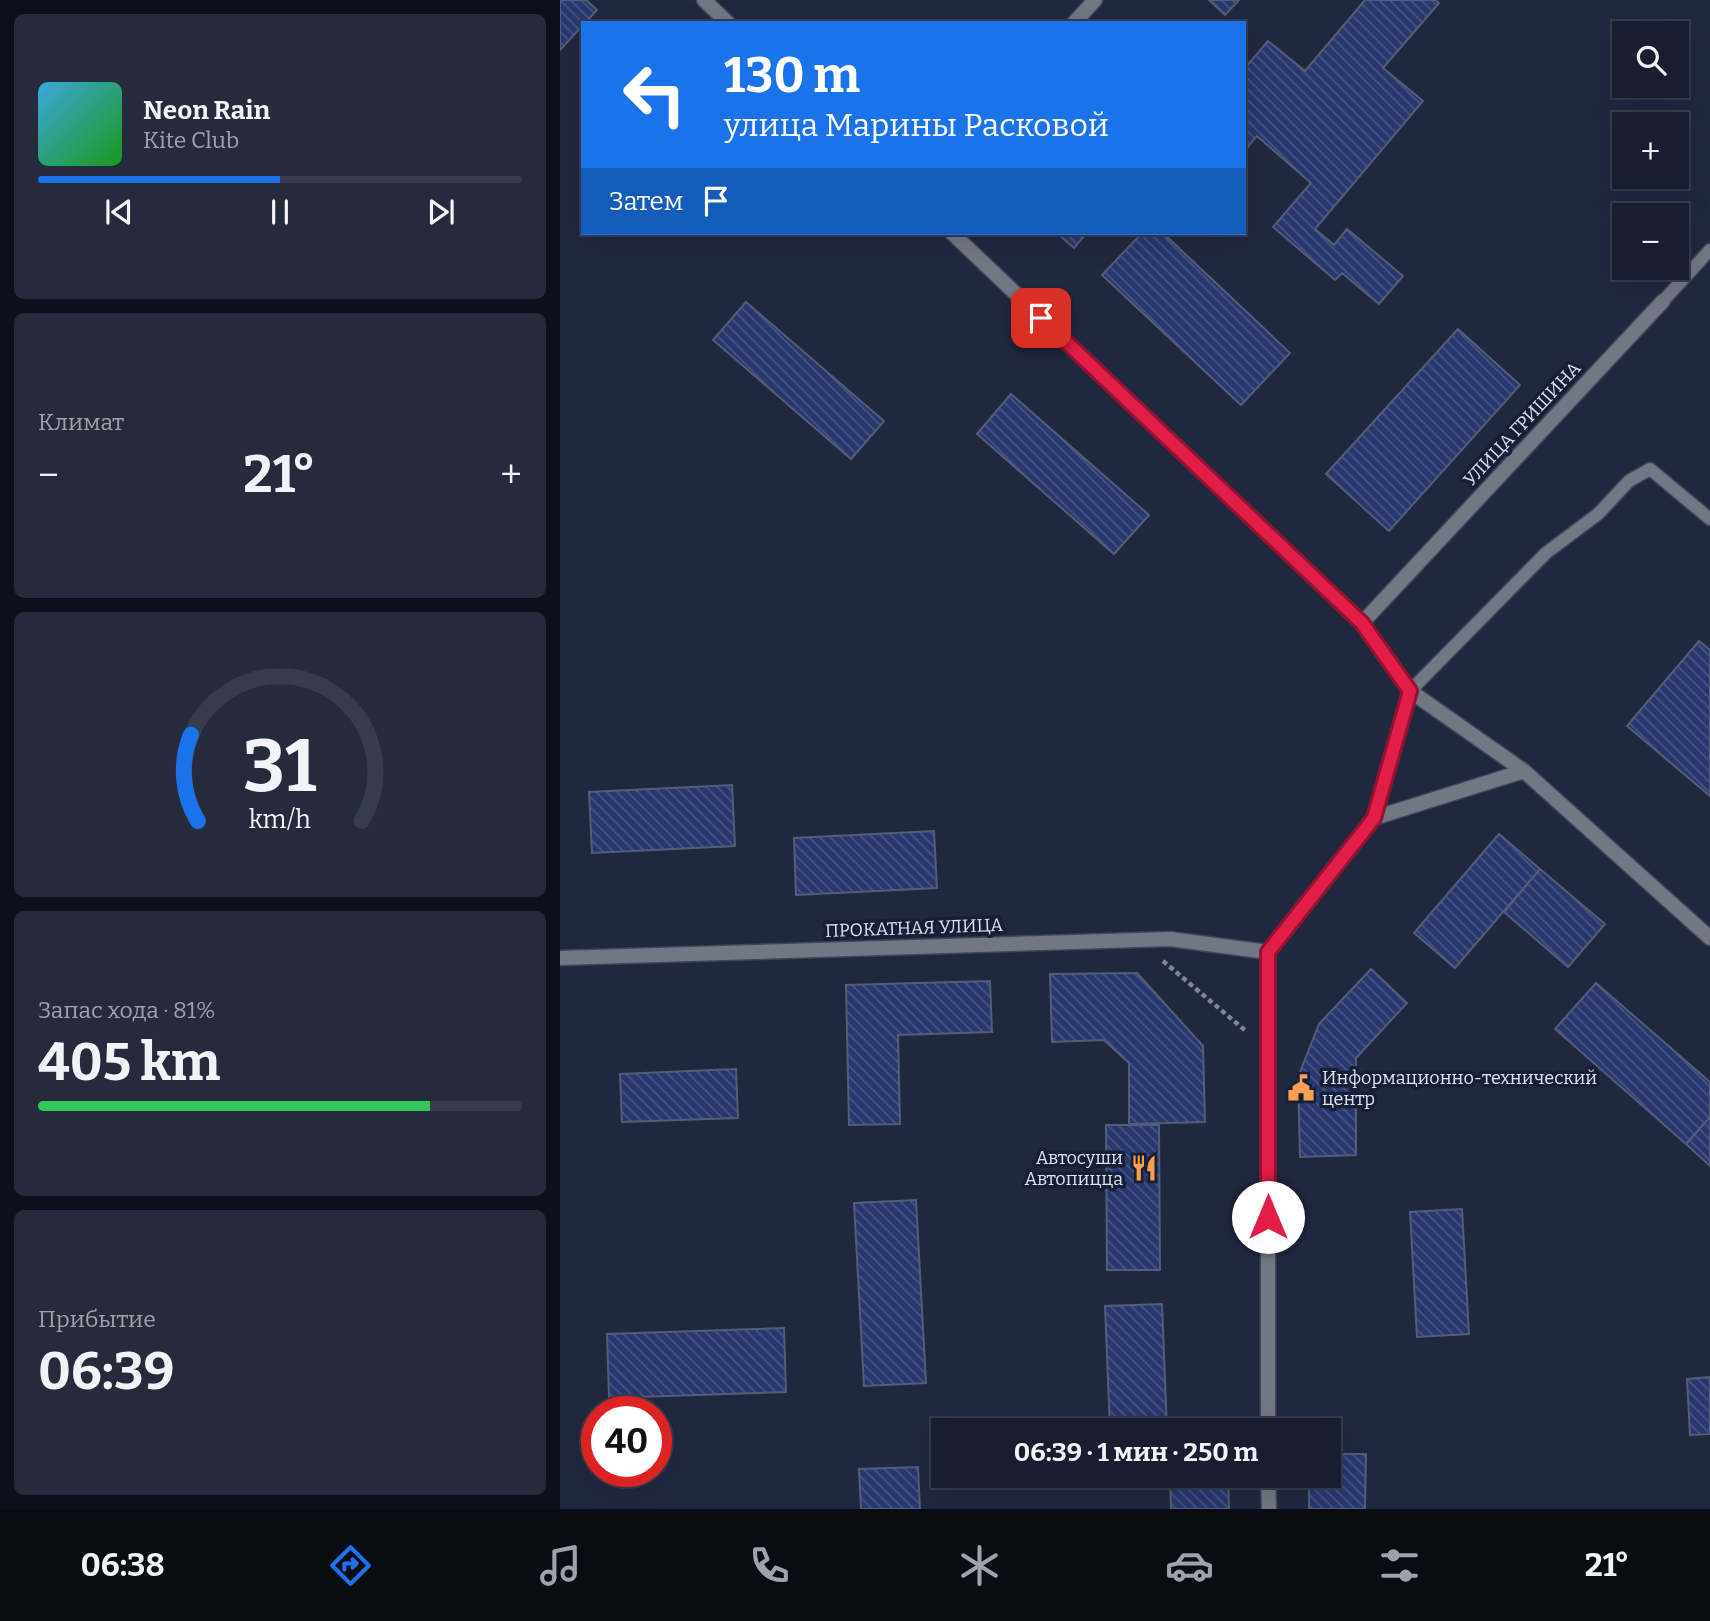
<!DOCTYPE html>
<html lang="ru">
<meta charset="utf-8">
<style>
body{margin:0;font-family:Bitter,serif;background:#252b3c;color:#f1f3f6;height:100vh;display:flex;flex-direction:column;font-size:26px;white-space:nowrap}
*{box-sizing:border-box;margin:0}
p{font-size:23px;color:#9fa2ab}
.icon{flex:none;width:38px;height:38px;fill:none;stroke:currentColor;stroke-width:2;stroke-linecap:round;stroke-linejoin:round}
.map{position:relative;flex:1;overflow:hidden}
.details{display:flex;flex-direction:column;gap:14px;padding:14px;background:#0d101a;width:560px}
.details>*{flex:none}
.banner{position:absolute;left:21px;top:21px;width:665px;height:214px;border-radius:0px;box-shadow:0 7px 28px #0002,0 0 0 2px #363c4c;background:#1a73e8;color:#fff;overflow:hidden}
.tools{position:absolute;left:1052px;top:21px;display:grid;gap:14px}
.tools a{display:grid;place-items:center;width:77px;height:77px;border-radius:0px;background:#181e30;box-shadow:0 7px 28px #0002,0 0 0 2px #363c4c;font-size:35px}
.speed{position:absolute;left:21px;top:1396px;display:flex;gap:14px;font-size:35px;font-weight:700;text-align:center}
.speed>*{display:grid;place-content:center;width:91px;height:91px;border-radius:50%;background:#181e30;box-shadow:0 7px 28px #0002,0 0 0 2px #363c4c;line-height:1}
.speed .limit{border:10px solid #d22;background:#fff;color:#111}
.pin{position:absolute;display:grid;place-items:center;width:60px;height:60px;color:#fff;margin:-30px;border-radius:14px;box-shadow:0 4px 10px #0006}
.me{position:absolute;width:77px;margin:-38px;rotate:0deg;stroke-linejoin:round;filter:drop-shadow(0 0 5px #0008)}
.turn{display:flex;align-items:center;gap:24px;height:147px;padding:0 28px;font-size:32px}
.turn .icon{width:91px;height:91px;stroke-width:2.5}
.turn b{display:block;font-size:49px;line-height:60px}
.then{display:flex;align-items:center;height:66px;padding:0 28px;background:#0003;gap:14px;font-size:26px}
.big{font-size:52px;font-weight:700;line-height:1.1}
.details .tile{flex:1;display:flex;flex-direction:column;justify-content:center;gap:10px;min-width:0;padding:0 24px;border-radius:10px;background:#252b3c}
.details .dial{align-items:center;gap:0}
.dial svg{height:182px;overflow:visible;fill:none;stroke:#363c4c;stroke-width:7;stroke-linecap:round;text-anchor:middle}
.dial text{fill:#f1f3f6;stroke:none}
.song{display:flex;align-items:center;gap:21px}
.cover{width:84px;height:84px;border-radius:10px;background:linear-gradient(135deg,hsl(200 70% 55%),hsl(120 70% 35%))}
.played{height:7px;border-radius:4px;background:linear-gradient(90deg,#1a73e8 50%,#363c4c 50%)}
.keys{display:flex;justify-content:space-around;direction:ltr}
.heat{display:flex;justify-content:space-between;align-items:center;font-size:38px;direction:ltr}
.charge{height:10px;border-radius:5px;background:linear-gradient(90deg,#34c759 81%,#363c4c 0)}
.trip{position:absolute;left:371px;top:1418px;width:410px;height:70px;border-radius:0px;background:#181e30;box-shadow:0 7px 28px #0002,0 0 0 2px #363c4c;font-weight:700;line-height:70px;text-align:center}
.tabs{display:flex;height:112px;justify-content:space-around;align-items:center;background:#0a0c13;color:#9fa2ab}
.tabs .icon{width:49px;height:49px}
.tabs .on{color:#1a73e8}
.tabs b{font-size:32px;color:#f1f3f6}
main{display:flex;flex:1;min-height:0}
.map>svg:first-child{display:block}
.building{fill:url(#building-back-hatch);stroke:#535d78;stroke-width:2}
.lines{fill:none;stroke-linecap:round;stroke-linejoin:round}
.service-casing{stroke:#3e465c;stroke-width:15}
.minor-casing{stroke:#3e465c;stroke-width:17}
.tertiary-casing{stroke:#3e465c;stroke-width:17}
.path{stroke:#7e8599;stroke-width:4.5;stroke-dasharray:5 3.5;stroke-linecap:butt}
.service{stroke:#727784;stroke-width:12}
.minor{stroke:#727784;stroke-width:14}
.tertiary{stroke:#727784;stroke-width:14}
.route-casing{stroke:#92132f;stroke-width:18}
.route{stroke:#e11d48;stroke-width:12}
.labels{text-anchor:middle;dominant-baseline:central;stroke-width:7;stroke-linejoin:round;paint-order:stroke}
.street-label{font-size:18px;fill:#dce2f2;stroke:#171e36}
.poi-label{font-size:18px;fill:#dce2f2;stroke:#171e36;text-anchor:start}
</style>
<main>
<section class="details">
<div class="tile">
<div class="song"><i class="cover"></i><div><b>Neon Rain</b><p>Kite Club</p></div></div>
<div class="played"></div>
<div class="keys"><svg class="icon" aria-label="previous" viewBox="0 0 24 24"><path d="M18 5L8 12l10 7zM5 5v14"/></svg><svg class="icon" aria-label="pause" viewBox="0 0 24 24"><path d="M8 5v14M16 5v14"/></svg><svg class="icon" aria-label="next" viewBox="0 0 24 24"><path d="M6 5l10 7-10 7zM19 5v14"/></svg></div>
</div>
<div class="tile"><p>Климат</p>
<div class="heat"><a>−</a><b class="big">21°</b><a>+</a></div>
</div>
<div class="tile dial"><svg viewBox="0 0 100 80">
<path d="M14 69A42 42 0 1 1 86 69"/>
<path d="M14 69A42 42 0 0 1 11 31" stroke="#1a73e8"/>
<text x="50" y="56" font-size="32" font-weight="700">31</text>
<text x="50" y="72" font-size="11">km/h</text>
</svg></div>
<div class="tile"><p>Запас хода · 81%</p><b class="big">405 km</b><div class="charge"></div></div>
<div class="tile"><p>Прибытие</p><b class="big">06:39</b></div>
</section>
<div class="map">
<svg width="1150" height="1509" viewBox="0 0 1150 1509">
<defs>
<pattern id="building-back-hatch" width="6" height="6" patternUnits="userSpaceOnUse" patternTransform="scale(1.75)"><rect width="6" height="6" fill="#28376e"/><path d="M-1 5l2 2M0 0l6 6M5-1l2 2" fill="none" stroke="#475483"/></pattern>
</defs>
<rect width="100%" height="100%" fill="#202840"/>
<path class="building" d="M0 0H26L37 10 0 50Z
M649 0H679L665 15Z
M805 0H876L879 3 823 68 863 101 755 229 774 245 787 229 843 276 819 304 782 273 775 280 713 227 751 183 697 136 684 151V69L708 41 745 71Z
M497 233H527L514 248Z
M582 233H603L730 353 681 405 542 275Z
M186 302 324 421 291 459 153 340Z
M898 329 960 385 829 531 766 474Z
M451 394 589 515 554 554 417 434Z
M1139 641 1150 650V796L1067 726Z
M172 785 175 846 32 853 29 792Z
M374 831 377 888 236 895 234 838Z
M939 834 980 869 895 968 854 933Z
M980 869 1045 924 1008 967 944 912Z
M811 969 847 1003 796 1058V1155L740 1157 738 1077 759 1024Z
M577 973 643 1046 645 1122 569 1124V1063L544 1040 492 1042 490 974Z
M430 981 432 1032 338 1035 340 1124 289 1125 286 985Z
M1036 983 1150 1082V1117L1126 1144 995 1029Z
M176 1069 178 1118 62 1122 60 1074Z
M1150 1117V1166L1126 1144Z
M546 1125H599L600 1270H547Z
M356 1200 366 1383 304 1386 294 1203Z
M902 1209 909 1334 857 1337 850 1212Z
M602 1304 607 1430H550L545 1306Z
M224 1328 226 1392 49 1398 47 1334Z
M1150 1377V1434L1130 1435 1127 1379Z
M768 1454H806L805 1509H749V1475H768Z
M358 1467 360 1509H301L299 1469Z
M610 1475H668L669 1509H611Z"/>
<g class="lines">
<g class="service-casing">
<path id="service" d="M1103 301 1150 250
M850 691 986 553 1038 514 1069 481 1090 469 1150 519"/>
</g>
<g class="minor-casing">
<path id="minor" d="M514 23 535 0
M802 623 1103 301
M850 691 964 771 1150 938
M814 818 964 771
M0 958 610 939 708 952"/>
</g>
<g class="tertiary-casing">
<path id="tertiary" d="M144 0 168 23
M392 233 802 623 850 691 814 818 708 952V1430
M708 1475 709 1509"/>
</g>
<path class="path" d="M603 961 687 1032"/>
<use href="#service" class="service"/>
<use href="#minor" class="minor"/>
<use href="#tertiary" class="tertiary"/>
</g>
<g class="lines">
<g class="route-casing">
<path id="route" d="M481 318 802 623 850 691 814 818 708 952V1217"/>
</g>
<use href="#route" class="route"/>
</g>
<defs>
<g id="civic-bare" transform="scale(2.1)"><path d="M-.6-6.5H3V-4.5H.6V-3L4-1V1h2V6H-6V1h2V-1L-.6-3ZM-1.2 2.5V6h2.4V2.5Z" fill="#fa9f4f" stroke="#171e36" stroke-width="2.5" paint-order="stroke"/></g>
<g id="restaurant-bare" transform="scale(2.1)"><path d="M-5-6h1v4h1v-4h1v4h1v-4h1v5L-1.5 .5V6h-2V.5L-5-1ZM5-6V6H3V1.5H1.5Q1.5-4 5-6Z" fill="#fa9f4f" stroke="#171e36" stroke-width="2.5" paint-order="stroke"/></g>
</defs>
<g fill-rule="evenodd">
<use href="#civic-bare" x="741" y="1088"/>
<use href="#restaurant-bare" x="584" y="1168"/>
</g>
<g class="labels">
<g class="street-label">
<text transform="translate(962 424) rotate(-47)">УЛИЦА ГРИШИНА</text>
<text transform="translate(354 928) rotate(-2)">ПРОКАТНАЯ УЛИЦА</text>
</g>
<g class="poi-label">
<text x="762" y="1078">Информационно-технический<tspan x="762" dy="21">центр</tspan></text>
<text x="563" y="1158" text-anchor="end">Автосуши<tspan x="563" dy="21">Автопицца</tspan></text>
</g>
</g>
</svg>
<div class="tools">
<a><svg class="icon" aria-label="search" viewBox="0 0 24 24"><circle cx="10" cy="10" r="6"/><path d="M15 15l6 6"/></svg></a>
<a>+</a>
<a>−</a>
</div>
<div class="speed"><div class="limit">40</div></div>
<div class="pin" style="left:481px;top:318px;background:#d93025"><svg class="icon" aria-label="arrive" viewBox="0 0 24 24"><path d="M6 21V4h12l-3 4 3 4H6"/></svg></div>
<svg class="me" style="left:708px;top:1217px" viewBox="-20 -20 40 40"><circle r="19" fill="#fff"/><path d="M0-13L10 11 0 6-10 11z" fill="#e11d48"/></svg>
<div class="trip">06:39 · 1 мин · 250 m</div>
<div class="banner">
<div class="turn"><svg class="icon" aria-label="left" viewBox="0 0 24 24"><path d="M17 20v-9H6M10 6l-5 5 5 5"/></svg><div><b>130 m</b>улица Марины Расковой</div></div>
<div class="then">Затем<svg class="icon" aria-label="arrive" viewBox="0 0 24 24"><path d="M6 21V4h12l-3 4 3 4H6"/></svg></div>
</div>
</div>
</main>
<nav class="tabs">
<b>06:38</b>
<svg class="icon on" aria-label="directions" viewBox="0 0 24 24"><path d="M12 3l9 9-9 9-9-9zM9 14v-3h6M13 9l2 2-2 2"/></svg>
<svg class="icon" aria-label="music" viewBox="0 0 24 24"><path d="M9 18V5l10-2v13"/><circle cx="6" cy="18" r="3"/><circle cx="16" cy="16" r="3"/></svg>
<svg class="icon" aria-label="phone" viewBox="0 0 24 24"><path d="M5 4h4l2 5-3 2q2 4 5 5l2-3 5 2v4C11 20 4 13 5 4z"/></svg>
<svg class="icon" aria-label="climate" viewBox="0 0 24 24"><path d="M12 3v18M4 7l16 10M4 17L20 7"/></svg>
<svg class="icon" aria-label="car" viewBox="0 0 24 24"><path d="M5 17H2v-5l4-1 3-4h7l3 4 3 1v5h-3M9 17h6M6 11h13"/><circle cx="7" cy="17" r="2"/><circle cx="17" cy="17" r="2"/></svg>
<svg class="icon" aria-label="filters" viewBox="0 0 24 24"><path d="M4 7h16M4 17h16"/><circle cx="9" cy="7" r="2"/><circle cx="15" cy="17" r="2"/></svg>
<b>21°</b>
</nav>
